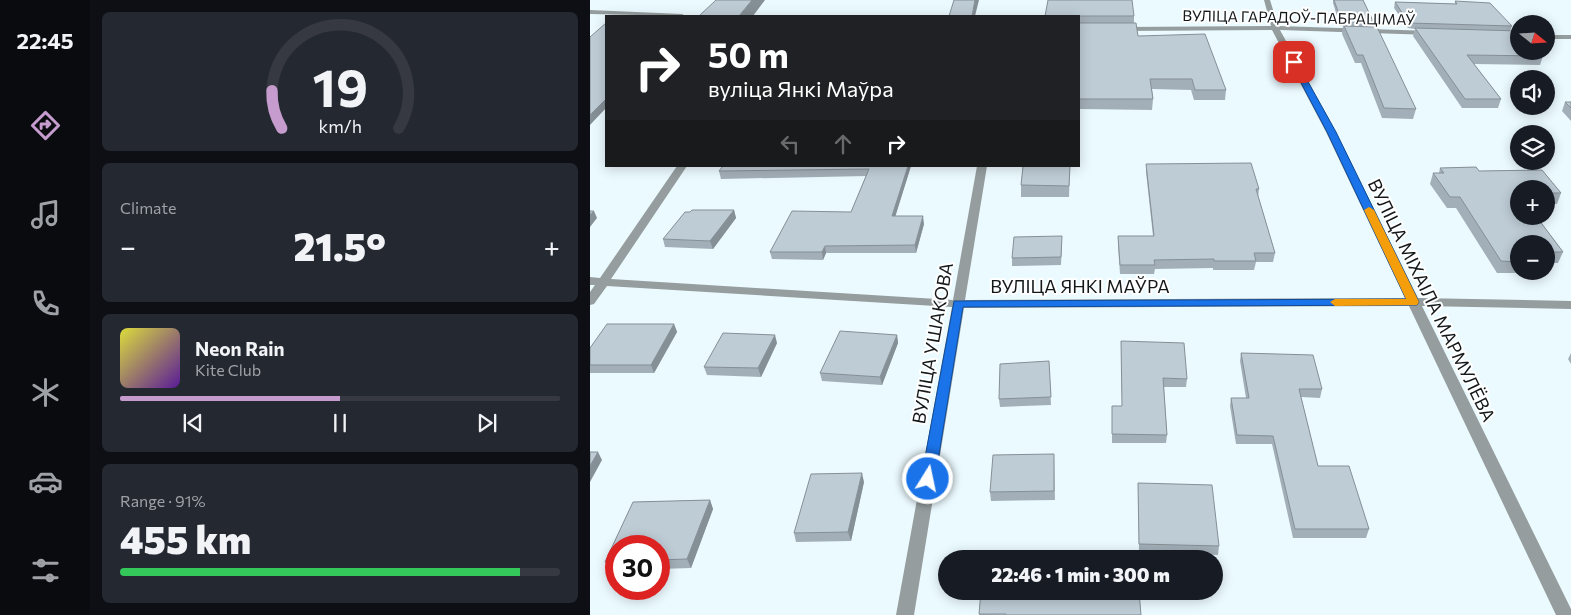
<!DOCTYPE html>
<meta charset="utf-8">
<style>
body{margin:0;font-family:Commissioner,sans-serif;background:#242831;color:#f1f3f6;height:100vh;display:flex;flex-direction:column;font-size:19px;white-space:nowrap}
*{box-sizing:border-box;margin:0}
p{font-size:16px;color:#9ea1a6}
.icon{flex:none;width:28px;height:28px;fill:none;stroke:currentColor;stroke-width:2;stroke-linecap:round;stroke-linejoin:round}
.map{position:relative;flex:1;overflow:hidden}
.sheet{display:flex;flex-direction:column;gap:12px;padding:12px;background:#0d0f14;width:500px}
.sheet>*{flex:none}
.guide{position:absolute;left:15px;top:15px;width:475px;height:152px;border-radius:0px;box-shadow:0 2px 12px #0003;background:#202124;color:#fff;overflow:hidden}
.needle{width:32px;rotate:108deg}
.tools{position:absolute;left:920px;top:15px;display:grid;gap:10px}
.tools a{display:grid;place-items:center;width:45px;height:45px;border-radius:50%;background:#171b24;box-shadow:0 2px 12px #0003;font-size:25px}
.speed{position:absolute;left:15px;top:535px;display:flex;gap:10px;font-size:25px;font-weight:700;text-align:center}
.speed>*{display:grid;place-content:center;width:65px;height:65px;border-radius:50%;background:#171b24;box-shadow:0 2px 12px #0003;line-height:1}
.speed .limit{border:8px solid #d22;background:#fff;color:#111}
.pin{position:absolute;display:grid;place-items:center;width:42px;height:42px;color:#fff;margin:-21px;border-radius:10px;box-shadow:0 2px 8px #0006}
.me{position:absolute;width:55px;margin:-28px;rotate:10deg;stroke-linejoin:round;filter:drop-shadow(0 0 4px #0008)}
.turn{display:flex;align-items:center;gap:18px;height:105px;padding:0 20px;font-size:22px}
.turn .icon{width:65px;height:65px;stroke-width:2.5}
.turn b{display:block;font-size:35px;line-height:42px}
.lanes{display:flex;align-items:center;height:48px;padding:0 20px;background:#0003;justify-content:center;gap:25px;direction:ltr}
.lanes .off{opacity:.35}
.big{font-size:38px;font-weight:800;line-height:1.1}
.sheet .card{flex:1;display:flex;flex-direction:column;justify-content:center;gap:8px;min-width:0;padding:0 18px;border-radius:8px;background:#242831}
.sheet .dial{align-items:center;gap:0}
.dial svg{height:130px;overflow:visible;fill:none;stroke:#363941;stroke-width:7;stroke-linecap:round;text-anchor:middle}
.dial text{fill:#f1f3f6;stroke:none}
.song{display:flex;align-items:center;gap:15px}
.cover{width:60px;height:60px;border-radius:8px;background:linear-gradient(135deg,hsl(60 70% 55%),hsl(270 70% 35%))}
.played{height:5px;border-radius:2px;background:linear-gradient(90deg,#c59ccd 50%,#363941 50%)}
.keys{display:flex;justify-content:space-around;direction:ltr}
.heat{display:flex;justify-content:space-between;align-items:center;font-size:28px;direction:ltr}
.charge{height:8px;border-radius:4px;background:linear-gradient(90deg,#34c759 91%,#363941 0)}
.trip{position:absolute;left:348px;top:550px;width:285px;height:50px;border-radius:25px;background:#171b24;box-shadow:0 2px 12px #0003;font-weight:800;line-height:50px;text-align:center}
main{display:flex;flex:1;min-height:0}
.menu{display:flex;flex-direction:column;width:90px;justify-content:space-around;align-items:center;background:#090b0e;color:#9ea1a6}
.menu .icon{width:35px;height:35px}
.menu .current{color:#c59ccd}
.menu b{font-size:22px;color:#f1f3f6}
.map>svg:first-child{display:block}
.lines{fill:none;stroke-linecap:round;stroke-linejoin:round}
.minor{fill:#959d9e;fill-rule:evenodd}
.wall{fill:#a3afb8}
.shaded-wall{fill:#858f96}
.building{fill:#beccd6;stroke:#858f96}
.route{fill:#1a73e8;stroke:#114b97}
.slow{fill:#f59e0b}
.labels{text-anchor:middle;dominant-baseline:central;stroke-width:4;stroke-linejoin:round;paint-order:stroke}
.far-street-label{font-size:15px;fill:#13191b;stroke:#fff}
.street-label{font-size:18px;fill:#13191b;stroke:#fff}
</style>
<main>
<nav class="menu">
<b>22:45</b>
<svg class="icon current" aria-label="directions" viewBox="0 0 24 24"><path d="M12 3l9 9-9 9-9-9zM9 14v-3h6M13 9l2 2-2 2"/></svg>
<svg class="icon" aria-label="music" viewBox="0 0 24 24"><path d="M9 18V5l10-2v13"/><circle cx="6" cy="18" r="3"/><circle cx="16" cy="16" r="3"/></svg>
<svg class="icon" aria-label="phone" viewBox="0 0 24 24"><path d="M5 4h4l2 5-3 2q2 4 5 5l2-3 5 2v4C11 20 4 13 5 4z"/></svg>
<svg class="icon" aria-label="climate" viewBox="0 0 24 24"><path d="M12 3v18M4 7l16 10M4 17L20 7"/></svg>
<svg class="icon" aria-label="car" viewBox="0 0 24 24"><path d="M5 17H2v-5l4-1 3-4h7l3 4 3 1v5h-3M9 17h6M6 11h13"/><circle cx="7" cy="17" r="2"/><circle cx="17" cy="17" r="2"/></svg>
<svg class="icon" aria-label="filters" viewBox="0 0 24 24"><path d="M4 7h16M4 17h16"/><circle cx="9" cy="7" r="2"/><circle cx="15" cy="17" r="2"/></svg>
</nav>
<section class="sheet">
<div class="card dial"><svg viewBox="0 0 100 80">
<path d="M14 69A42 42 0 1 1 86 69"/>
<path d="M14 69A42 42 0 0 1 8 46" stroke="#c59ccd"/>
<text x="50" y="56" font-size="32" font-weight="700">19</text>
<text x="50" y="72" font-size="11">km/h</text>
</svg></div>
<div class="card"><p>Climate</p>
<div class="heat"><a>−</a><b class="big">21.5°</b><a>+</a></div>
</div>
<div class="card">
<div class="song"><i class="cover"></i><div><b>Neon Rain</b><p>Kite Club</p></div></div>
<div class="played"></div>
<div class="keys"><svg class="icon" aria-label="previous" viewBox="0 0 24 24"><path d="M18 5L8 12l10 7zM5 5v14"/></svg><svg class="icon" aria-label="pause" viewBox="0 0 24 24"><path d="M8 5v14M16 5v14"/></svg><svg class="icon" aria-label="next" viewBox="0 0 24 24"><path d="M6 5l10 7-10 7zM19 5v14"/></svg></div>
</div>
<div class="card"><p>Range · 91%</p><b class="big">455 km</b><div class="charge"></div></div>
</section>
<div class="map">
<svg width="981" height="615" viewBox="0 0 981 615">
<rect width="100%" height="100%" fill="#ebfaff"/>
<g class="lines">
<path class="minor" d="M674 0H680L688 26 841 31 845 33 841 35 690 30 746 132 828 298 981 301V309L832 306 981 609V615H966L819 306 374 308 324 615H306L362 307 17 286 4 304 0 305V292L5 285H0V277L10 278 87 166H97L21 279 363 300 387 166H397L375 300 815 298 736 132 682 30 531 31 527 29 531 27 681 26Z
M0 10 92 14 96 16 0 14Z
M956 35H981V39H956Z"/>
</g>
<path class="wall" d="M743 0H773L783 21 782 27 826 109 823 119 792 118 771 63H765L752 34 753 26H750L743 3Z
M865 1 922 26 920 31 953 56 950 65 884 64 911 99 908 108H872L823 36 825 29 818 28 804 8 805 2 865 4Z
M455 16H544V23L548 36 636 90 635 100H604L601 90 562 89 563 99 562 110 490 109 489 166V16Z
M975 102H981V121L972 111Z
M556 164 669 189 668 197 685 253 683 262H666L664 270H623V268L565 269 564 274H530L528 245V236H563L556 172Z
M321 166 305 216 334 224 326 253H236L233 260 182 259 180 252 261 212 276 176 131 179 129 171Z
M433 166H480L479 197H431V185Z
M886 167 889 171 952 170 971 193 967 204H956V189H929V216H946L973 252 968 263H956V244H929V271H950L949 273H907L866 208H857L840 184 843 173H849L850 168Z
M144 210 146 218 123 249 75 247 73 239Z
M472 244 471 265 422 266V258Z
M84 324 87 332 64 373H0V348Z
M307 335 308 343 292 385 232 381 230 373Z
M531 341 597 379 596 387H574L577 435 576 443H522V406H532Z
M187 343 171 377 117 375 114 367Z
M651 353 732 389 730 398 711 397 728 466 779 529 776 538H703L682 444H646L640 406 641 398H656L650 361Z
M981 353V364L978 359Z
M459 361 461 405 410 407 409 399Z
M464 454 465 500 401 501 400 492Z
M274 482 261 541 206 542 204 533Z
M548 483 629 546 628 555 549 552Z
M120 500 123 509 101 568 69 569V546H26V570H20L15 562 43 502Z
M389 614 551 615H389Z"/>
<path class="shaded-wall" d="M162 0H175L163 16H149Z
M385 0H389L385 16H382Z
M16 99V108L0 125V115Z
M318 166H321L303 224 302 216Z
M144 210 146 218 123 249 120 241Z
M4 211 7 218 0 227V215Z
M333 216 334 224 326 253 325 245Z
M235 246 236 253 233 260 232 252Z
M84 324 87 332 64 373 61 365Z
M185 335 187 343 171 377 168 368Z
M307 335 308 343 292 385 290 377Z
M8 452 12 460 0 482V466Z
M272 473 274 482 261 541 258 532Z
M120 500 123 509 101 568 97 559Z"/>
<path class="building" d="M126 0H162L149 16H109Z
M364 0H385L382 16H359Z
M458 0H542L544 16H455Z
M744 0H773L783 21 751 20Z
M865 1 900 3 922 26 819 23 805 2 867 4Z
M16 23V99L0 115V37Z
M489 23H546L548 36 615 34 636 90H605L602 79H560L563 99H489V155Z
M754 26 787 27 826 109 794 108 773 55H767Z
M825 28 929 31V51H949L953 56 877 55 911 99H875Z
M975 102H981V108Z
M661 163 669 189H666L685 253H664L666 261H624V259L564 260 565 265H530L528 236H564L556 164Z
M133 166H318L302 216H333L325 245 235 246 232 252H180L202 211 261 212 279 169 129 171Z
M433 166H480L479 186 431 185Z
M886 167 889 171 952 170 971 193H956V189H929V216H946L973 252H956V244H929V262L911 261 870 197H860L843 173H854L850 168Z
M102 210H144L120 241 73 239 95 212H100Z
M0 211H4L0 215Z
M472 236 471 257 422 258 424 237Z
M17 324H84L61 365H0V348Z
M250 331 307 335 290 377 230 373Z
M133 333 185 335 168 368 114 367Z
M531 341 594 343 597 379 573 378 577 435 522 434V406H532Z
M651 353 723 355 732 389H709L728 466H759L779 529H705L683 436 647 435 641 398H659Z
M459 361 461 397 409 399 410 364Z
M0 452H8L0 466Z
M464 454V491L400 492 403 455Z
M272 473 258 532 204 533 221 474Z
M548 483 622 485 629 546 549 544Z
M120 500 97 559 69 560V546H26V561L15 562 43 502Z
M391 591H549L551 615H416V614H389Z"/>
<path class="route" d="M704 60 707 62 746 132 829 302 827 305 373 307 345 479 343 483 338 484 333 483 331 479 364 301 816 299 737 132 700 62Z"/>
<path class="slow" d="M779 207 784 210 829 302 827 305 745 306 740 302 745 299H816L774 210Z"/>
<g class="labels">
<g class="far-street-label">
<text transform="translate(709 17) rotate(1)">ВУЛІЦА ГАРАДОЎ-ПАБРАЦІМАЎ</text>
</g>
<g class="street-label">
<text x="490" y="286">ВУЛІЦА ЯНКІ МАЎРА</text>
<text transform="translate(842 300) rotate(64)">ВУЛІЦА МІХАІЛА МАРМУЛЁВА</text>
<text transform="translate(342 343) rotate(-80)">ВУЛІЦА УШАКОВА</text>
</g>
</g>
</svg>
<div class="tools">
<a><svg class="needle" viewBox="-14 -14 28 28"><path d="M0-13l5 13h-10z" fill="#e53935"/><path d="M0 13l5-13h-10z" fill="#9ea1a6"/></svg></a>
<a><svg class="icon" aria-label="sound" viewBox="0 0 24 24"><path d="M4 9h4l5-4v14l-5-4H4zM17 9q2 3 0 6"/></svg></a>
<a><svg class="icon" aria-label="layers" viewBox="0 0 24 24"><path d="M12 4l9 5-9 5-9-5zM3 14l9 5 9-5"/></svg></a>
<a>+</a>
<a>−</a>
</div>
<div class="speed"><div class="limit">30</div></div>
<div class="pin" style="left:704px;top:62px;background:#d93025"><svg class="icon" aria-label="arrive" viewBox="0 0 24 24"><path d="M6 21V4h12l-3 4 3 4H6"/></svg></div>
<svg class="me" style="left:338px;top:479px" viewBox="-20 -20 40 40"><circle r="17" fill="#1a73e8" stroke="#fff" stroke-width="3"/><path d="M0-11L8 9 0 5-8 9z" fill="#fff"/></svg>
<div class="trip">22:46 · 1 min · 300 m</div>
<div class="guide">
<div class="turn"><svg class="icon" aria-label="right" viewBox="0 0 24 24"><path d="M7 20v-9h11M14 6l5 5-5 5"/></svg><div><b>50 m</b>вуліца Янкі Маўра</div></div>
<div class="lanes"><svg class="icon off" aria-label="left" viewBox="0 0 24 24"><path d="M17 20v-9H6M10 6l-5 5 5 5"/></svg><svg class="icon off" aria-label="ahead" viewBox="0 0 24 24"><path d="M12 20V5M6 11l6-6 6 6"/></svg><svg class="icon" aria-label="right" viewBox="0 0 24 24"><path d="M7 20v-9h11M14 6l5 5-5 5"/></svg></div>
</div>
</div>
</main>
